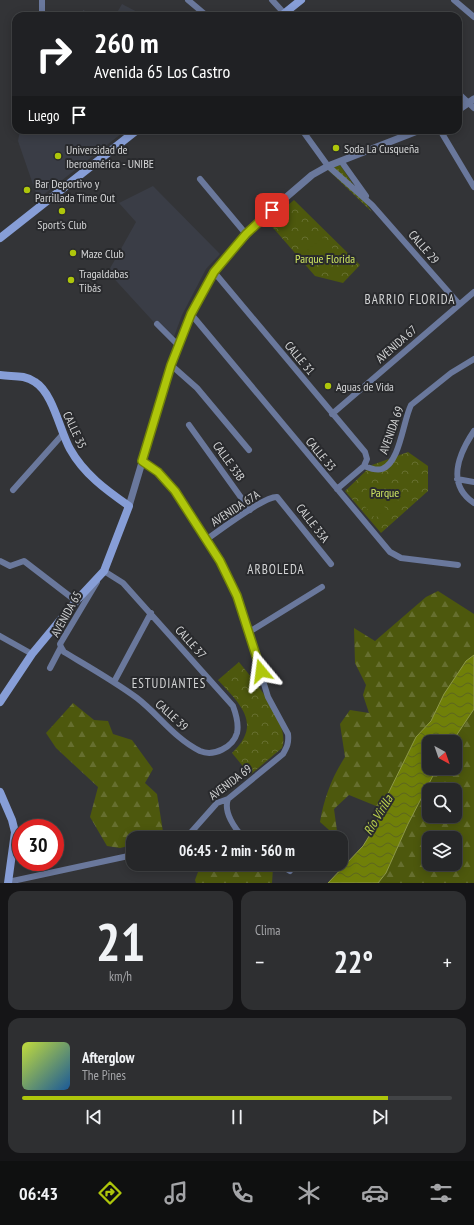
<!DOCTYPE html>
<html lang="es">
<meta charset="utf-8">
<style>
body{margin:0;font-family:"PT Sans Narrow",sans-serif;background:#2e2f31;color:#f1f3f6;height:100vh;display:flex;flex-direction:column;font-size:15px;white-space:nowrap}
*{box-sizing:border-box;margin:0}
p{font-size:13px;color:#a4a5a8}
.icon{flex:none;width:22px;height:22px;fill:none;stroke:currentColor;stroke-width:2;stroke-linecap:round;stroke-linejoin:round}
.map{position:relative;height:883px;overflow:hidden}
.panel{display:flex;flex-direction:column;gap:8px;padding:8px;background:#151517;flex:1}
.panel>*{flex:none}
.hud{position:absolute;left:12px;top:12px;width:450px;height:122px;border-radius:12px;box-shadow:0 2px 10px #0003,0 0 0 1px #424446;background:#202124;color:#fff;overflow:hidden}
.needle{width:26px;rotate:140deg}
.tools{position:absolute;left:422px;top:735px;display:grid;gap:8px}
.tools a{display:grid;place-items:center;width:40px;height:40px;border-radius:8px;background:#262729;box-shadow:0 2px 10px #0003,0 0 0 1px #424446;font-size:20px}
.speed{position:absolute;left:12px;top:819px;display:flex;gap:8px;font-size:20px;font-weight:700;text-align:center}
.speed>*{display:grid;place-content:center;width:52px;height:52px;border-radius:50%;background:#262729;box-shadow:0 2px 10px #0003,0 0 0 1px #424446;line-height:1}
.speed .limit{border:6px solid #d22;background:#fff;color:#111}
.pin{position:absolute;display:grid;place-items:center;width:34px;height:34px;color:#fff;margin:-17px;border-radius:8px;box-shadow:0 2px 6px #0006}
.me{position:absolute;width:44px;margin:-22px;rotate:344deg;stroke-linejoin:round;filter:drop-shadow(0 0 3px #0008)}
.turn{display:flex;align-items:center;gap:14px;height:84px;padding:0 16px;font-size:18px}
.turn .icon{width:52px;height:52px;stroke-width:2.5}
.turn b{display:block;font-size:28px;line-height:34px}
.then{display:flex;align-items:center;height:38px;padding:0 16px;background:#0003;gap:8px;font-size:15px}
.big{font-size:30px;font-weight:600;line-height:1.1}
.panel .card{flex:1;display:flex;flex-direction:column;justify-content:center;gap:6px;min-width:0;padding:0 14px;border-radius:12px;background:#2e2f31}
.panel .dial{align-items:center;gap:0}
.dial b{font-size:52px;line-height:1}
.song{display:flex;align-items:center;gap:12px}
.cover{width:48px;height:48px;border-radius:6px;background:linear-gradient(135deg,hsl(70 70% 55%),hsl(210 70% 35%))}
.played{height:4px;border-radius:2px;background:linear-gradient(90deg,#aec60b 85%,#424446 85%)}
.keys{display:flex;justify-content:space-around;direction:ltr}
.heat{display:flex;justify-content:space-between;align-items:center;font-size:22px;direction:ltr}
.panel .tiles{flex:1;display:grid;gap:8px;grid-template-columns:1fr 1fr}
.card:last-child{grid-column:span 2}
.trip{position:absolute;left:126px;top:831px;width:222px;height:40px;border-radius:12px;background:#262729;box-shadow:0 2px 10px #0003,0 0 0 1px #424446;font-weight:600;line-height:40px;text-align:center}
.tab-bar{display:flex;height:64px;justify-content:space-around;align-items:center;background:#0f1010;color:#a4a5a8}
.tab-bar .icon{width:28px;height:28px}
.tab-bar .active{color:#aec60b}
.tab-bar b{font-size:18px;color:#f1f3f6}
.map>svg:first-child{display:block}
.built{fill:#3a3d46}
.grass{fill:url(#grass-dots)}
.forest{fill:url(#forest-firs);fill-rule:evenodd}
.park{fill:url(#park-crowns)}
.pitch{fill:#4d580d}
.water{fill:url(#water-waves);stroke:#8e9946}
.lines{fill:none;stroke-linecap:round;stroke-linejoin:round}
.minor{stroke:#6a789c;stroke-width:6}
.tertiary{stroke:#6a789c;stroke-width:7}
.secondary{stroke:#879ed7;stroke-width:8}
.route-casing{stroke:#718107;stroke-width:10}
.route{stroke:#aec60b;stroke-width:7}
.poi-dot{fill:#aec60b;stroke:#292a2d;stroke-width:1.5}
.labels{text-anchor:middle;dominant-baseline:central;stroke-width:4;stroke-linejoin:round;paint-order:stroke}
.poi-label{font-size:12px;fill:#d3d4d5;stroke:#292a2d;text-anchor:start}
.street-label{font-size:12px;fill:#d3d4d5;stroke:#292a2d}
.park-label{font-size:12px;fill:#cee661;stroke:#292a2d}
.neighbourhood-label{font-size:13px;letter-spacing:1px;fill:#d3d4d5;stroke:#292a2d}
.water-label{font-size:13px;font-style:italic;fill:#bcd34c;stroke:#292a2d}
</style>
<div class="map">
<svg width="474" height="883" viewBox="0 0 474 883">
<defs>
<pattern id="grass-dots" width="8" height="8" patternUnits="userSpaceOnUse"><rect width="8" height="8" fill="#4d580d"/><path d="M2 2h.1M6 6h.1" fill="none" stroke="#666f2f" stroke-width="1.8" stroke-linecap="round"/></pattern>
<pattern id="forest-firs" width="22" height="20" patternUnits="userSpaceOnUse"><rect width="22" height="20" fill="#4d580d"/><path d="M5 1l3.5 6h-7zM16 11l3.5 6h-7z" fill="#666f2f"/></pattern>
<pattern id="park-crowns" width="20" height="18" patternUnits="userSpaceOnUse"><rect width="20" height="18" fill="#4d580d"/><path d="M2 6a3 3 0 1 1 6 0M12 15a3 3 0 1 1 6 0" fill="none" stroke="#666f2f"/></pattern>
<pattern id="water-waves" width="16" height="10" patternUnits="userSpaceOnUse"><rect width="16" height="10" fill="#708008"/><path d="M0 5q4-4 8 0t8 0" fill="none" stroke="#5c661e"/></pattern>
</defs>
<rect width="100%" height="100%" fill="#333437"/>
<path class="built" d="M122 4 145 16H115Z
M20 130H126L38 199 18 141Z
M153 186 220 254 206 269 182 315 172 342 108 272 136 222 119 203Z"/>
<path class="grass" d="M340 165 372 212 328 170Z"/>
<path class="forest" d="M438 591 474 614V655L466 661 444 694 431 721 416 737 381 808 349 795 334 809 338 838 320 822C324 798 332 777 345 757L340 724 350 710 369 713 363 695 366 685 355 663 354 628 375 641 426 597Z
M73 703 94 720 108 721 113 734 132 740 153 769 145 783 157 794 164 838H133V845L120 848 107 846 90 817 98 787 56 748 46 733Z
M474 709V883H378L386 873 408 824 437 768H455V742H452ZM429 790H455V816H429ZM429 838H455V864H429Z
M205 864H220L225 870C238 862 259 860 273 868L272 883H196L195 880 198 872Z"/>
<path class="park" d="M294 200 360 265 343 283 315 276 268 222Z
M408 452 428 466V491L381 533 345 491 372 465Z
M239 662C254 681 291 723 282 748L250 775 232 753C263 724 240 704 218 680Z"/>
<path class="pitch" d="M324 237 333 249 309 268 299 256Z
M395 487 403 496 389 508 382 499Z
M369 488 386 509 375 518 357 497Z"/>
<path class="water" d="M474 655V709L452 742H429V768H437L408 824 386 873 378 883H328L363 846 376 825 381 808 416 737 431 721 444 694 466 661Z"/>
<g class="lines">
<path class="minor" d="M188 0 207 16
M272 0 284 13
M454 0 474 17
M42 16V0
M83 16 84 14
M458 93 474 108
M302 130 328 166 372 205 459 304
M440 130 474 187
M341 161 366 196
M200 179 246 234
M214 272 365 452 367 459 364 466 337 489
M191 314 390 552 401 558 458 565
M157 324 179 346
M171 365 197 388 249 450
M332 414 474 292
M189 425 250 510
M474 431C458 455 446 484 474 503
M142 461 157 471 175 491 220 561 237 596 268 697 288 734C289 743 287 747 283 754L228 799 217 803 186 838
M364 466C369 468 376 471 382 469 400 463 403 421 411 405L451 373 474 359
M457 479 474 482
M13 490 63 434
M207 539C219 531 264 496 277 497L331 564
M0 561 10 566 24 561 76 601
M249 632 322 587
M0 636 32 654
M61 647 64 652C89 667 114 681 137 698 158 714 175 739 200 751 214 757 233 747 237 733 239 724 236 714 233 706L123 583 104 571 102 574
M50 668 61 647 60 644 97 582
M114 682 151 613
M228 799C223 812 235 829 244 838
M279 864 290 871
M8 882 133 855"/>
<path class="tertiary" d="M458 110 474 99
M129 506 171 365 191 314 214 272 262 218 312 175 328 166 420 130"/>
<path class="secondary" d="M281 16 301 0
M0 238 137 130
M0 375C12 377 24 374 35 382 53 393 60 431 70 449 84 474 106 490 129 506L104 571 76 601 32 654 0 702
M0 792 12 820 15 832 8 883"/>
</g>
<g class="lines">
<g class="route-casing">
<path id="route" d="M261 671 237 596 220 561 175 491 158 472 142 461 171 365 191 314 214 272 246 234 272 210"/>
</g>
<use href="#route" class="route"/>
</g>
<g class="poi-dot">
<circle cx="336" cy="148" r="4"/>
<circle cx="58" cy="156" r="4"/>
<circle cx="27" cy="190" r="4"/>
<circle cx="62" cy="211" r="4"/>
<circle cx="73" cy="253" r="4"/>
<circle cx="71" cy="280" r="4"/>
<circle cx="328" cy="386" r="4"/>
</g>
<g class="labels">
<g class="poi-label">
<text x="344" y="148">Soda La Cusqueña</text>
<text x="66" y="149">Universidad de<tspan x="66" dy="14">Iberoamérica - UNIBE</tspan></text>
<text x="35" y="183">Bar Deportivo y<tspan x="35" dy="14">Parrillada Time Out</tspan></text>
<text x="62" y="224" text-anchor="middle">Sport's Club</text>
<text x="81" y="253">Maze Club</text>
<text x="79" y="273">Tragaldabas<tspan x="79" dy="14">Tibás</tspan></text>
<text x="336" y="386">Aguas de Vida</text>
</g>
<g class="street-label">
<text transform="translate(424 247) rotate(49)">CALLE 29</text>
<text transform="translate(396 344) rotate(-41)">AVENIDA 67</text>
<text transform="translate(300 358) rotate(50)">CALLE 31</text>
<text transform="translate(75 430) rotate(65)">CALLE 35</text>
<text transform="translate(391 430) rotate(-70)">AVENIDA 69</text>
<text transform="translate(321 454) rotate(50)">CALLE 33</text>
<text transform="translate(229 461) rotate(54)">CALLE 33B</text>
<text transform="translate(235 508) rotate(-33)">AVENIDA 67A</text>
<text transform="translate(313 523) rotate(52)">CALLE 33A</text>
<text transform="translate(66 614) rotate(-61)">AVENIDA 65</text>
<text transform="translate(191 642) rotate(48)">CALLE 37</text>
<text transform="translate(172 715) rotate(42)">CALLE 39</text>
<text transform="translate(230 782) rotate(-37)">AVENIDA 69</text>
</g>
<g class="park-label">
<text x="325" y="258">Parque Florida</text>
<text x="385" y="492">Parque</text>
</g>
<g class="neighbourhood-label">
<text x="410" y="299">BARRIO FLORIDA</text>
<text x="276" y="569">ARBOLEDA</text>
<text x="169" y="683">ESTUDIANTES</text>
</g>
<g class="water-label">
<text transform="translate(378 815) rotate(-59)">Río Virilla</text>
</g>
</g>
</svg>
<div class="tools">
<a><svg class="needle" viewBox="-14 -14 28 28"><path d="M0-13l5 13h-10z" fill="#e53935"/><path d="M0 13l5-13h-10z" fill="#a4a5a8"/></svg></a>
<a><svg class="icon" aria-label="search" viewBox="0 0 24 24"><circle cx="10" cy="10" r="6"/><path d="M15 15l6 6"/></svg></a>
<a><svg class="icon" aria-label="layers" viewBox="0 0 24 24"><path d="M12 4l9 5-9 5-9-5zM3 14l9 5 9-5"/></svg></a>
</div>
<div class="speed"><div class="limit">30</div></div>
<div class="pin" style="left:272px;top:210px;background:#d93025"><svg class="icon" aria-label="arrive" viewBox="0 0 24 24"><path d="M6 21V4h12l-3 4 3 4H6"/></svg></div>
<svg class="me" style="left:261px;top:671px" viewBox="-20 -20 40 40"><path d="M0-17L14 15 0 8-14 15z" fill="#aec60b" stroke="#fff" stroke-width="4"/></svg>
<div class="trip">06:45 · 2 min · 560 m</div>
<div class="hud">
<div class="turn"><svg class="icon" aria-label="right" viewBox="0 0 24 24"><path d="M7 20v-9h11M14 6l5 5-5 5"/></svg><div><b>260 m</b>Avenida 65 Los Castro</div></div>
<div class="then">Luego<svg class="icon" aria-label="arrive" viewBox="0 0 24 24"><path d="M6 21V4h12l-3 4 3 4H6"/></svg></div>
</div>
</div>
<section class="panel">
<div class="tiles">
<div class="card dial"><b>21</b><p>km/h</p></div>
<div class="card"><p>Clima</p>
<div class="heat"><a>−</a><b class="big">22°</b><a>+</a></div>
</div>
<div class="card">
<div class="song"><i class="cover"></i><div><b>Afterglow</b><p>The Pines</p></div></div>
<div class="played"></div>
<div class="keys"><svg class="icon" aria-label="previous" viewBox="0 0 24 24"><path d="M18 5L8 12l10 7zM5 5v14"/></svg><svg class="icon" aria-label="pause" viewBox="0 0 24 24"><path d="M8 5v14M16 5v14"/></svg><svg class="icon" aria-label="next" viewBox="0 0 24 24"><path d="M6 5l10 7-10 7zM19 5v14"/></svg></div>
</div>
</div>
</section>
<nav class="tab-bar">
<b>06:43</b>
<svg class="icon active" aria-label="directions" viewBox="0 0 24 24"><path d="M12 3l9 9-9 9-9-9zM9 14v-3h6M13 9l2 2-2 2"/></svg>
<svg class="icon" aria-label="music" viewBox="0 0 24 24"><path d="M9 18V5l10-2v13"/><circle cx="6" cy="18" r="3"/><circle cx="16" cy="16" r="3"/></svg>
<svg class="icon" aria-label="phone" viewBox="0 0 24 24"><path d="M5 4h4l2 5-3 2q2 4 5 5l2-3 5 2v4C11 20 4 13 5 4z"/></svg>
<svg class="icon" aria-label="climate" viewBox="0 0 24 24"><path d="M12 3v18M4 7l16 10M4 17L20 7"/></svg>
<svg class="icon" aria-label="car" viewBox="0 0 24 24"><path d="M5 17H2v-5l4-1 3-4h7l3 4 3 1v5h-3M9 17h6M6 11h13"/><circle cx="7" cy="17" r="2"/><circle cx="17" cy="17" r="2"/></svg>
<svg class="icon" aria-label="filters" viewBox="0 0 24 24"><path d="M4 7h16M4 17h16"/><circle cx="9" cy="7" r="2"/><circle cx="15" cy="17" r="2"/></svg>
</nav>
